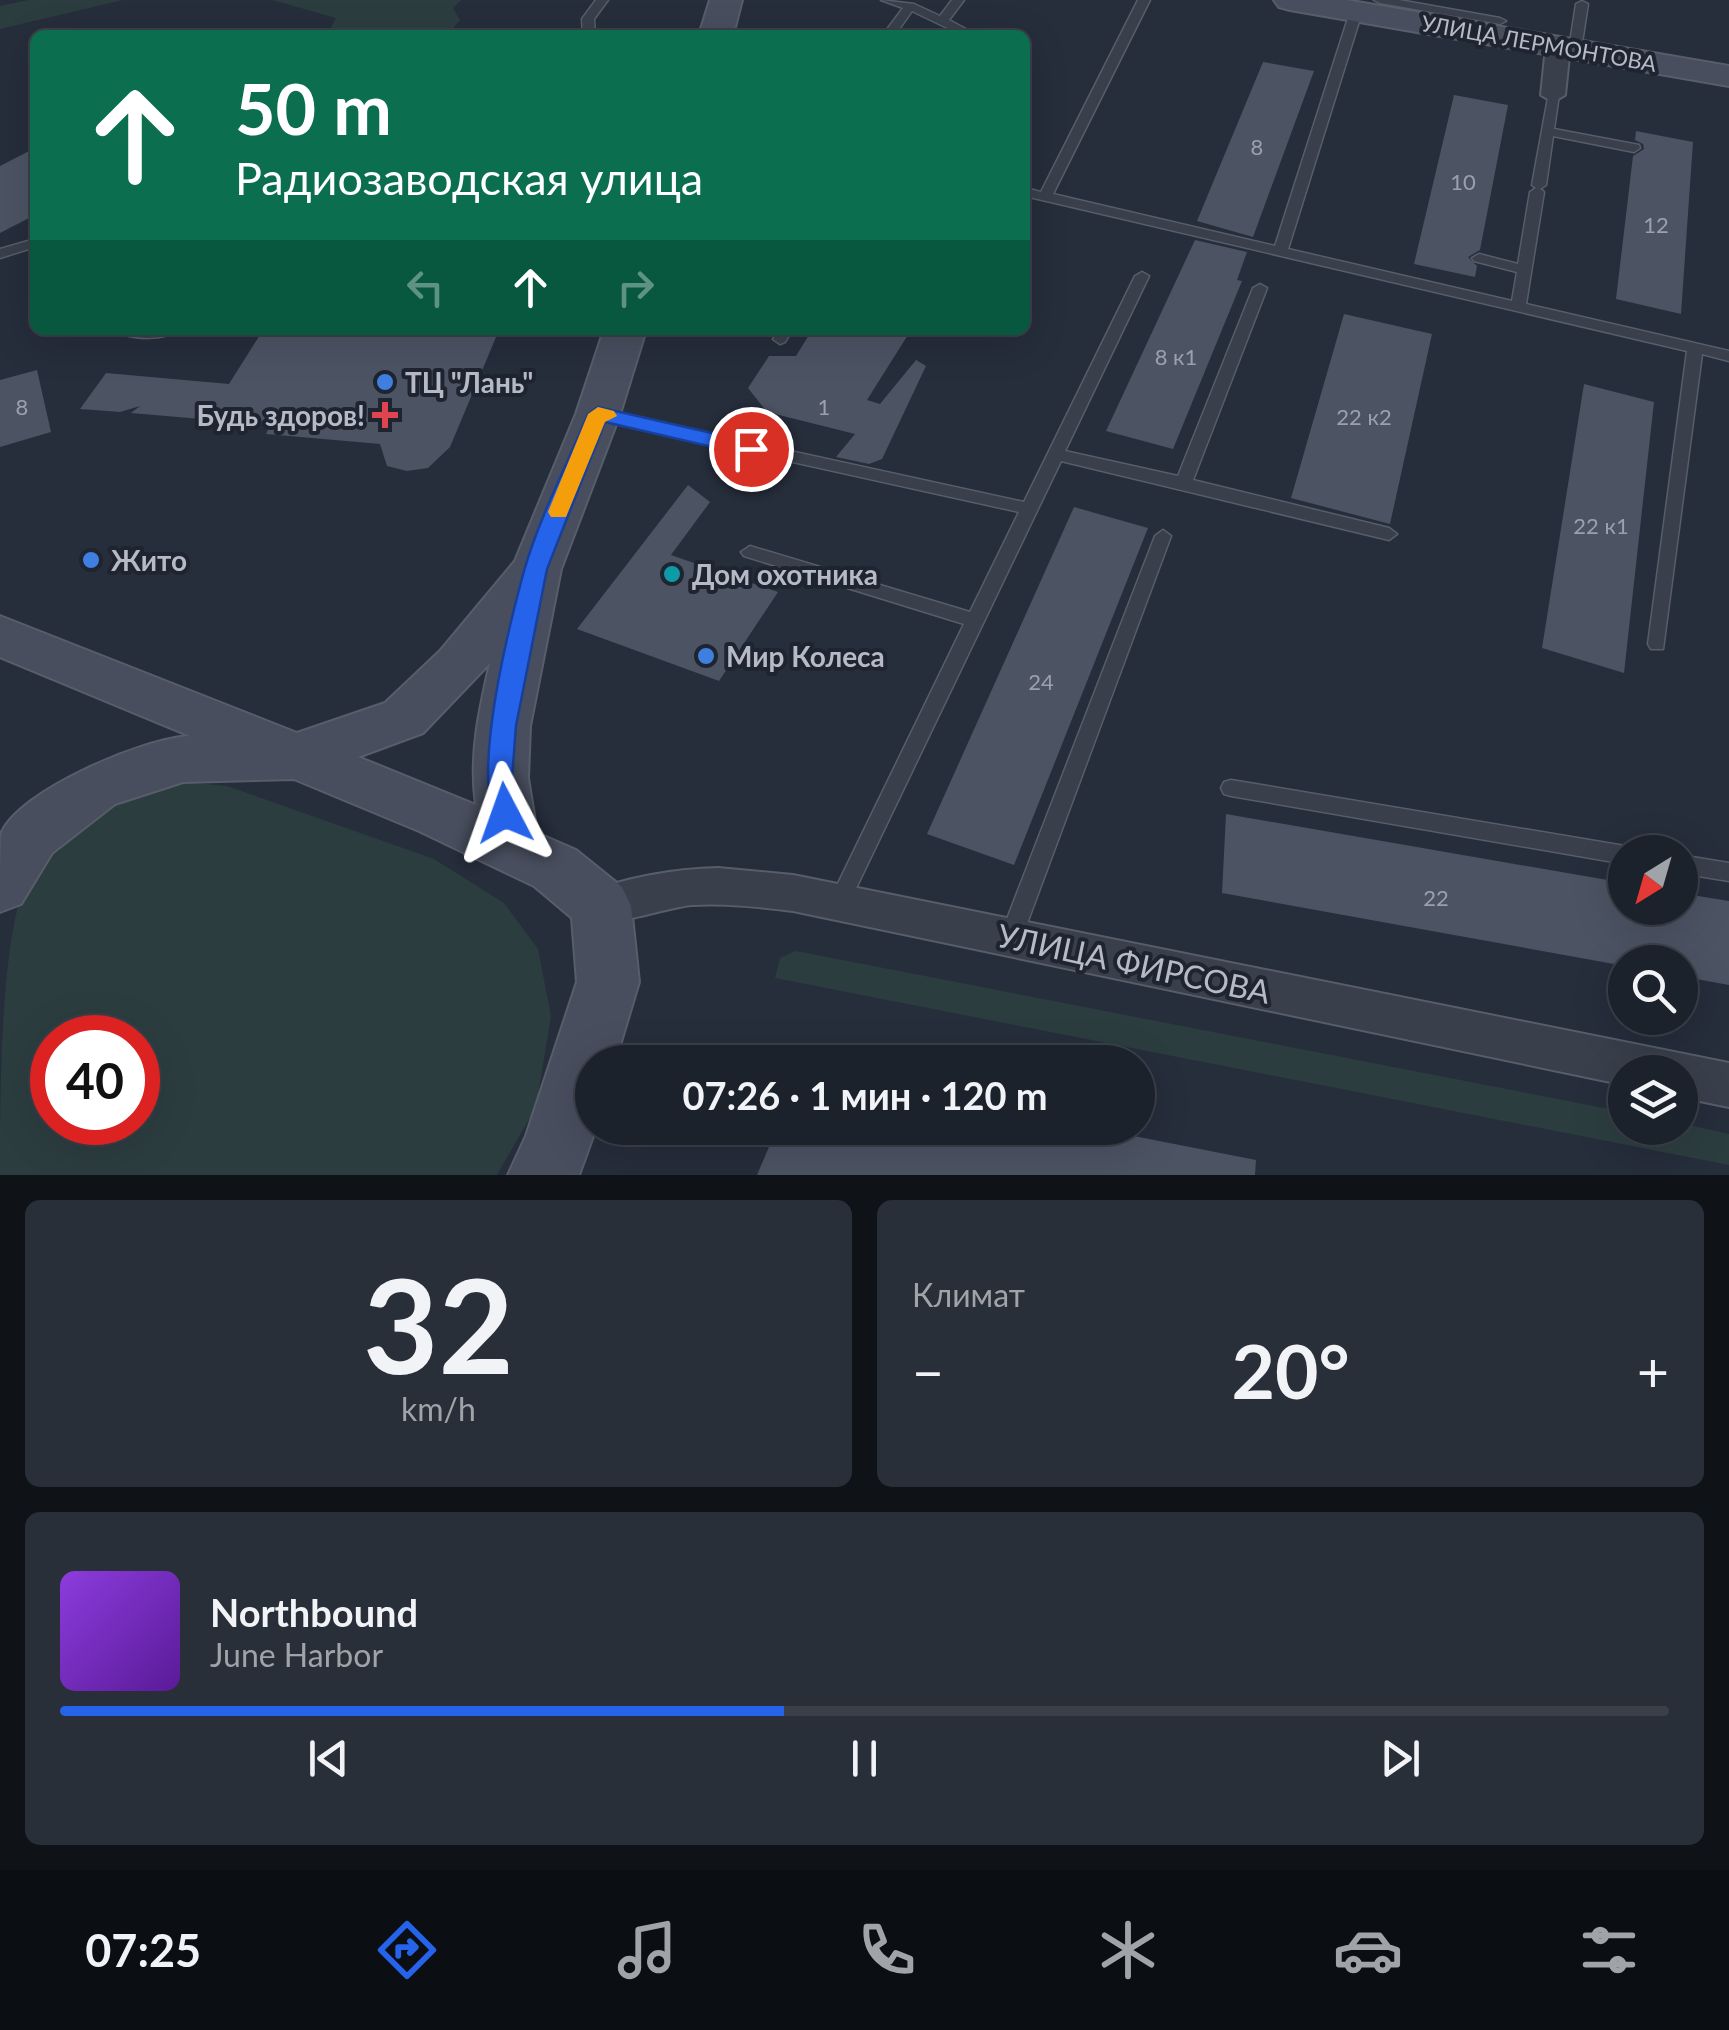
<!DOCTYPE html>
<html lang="ru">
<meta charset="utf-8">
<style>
body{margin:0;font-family:Lato,sans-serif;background:#292f38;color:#f1f3f6;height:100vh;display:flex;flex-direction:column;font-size:38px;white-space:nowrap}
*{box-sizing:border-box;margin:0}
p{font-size:32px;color:#a0a4a9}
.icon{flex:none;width:55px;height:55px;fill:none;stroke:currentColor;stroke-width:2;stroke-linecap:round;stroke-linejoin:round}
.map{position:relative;height:1175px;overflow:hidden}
.panel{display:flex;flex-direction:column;gap:25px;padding:25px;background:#0f1318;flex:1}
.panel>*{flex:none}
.top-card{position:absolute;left:30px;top:30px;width:1000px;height:305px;border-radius:15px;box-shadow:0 10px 40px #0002,0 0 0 2px #3a3f48;background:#0b6e4f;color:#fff;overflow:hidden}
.needle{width:65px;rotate:217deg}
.tools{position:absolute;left:1608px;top:835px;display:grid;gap:20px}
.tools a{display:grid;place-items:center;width:90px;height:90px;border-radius:50%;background:#1c222c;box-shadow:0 10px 40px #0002,0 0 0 2px #3a3f48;font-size:50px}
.speed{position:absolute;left:30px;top:1015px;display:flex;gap:20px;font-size:50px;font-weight:700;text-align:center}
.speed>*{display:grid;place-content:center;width:130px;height:130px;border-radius:50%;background:#1c222c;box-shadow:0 10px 40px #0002,0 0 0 2px #3a3f48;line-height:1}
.speed .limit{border:15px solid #d22;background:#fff;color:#111}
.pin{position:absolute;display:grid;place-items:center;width:85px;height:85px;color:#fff;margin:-42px;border:5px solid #fff;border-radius:50%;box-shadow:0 2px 10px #0007}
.me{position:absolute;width:110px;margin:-55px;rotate:356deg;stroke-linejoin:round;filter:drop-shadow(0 0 8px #0008)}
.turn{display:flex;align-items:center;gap:35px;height:210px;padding:0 40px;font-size:45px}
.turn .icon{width:130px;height:130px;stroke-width:2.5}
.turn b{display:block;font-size:70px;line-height:85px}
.lanes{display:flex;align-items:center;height:95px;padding:0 40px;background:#0003;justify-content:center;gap:50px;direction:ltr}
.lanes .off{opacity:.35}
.big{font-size:75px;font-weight:700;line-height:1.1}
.panel .tile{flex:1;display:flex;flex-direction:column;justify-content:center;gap:15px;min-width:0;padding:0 35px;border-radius:15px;background:#292f38}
.panel .dial{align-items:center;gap:0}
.dial b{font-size:130px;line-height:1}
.song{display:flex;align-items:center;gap:30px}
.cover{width:120px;height:120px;border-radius:15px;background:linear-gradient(135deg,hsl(270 70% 55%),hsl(270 70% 35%))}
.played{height:10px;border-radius:5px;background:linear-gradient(90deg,#2563eb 45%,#3a3f48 45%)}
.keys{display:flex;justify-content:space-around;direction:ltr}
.heat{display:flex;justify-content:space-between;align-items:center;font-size:55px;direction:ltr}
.panel .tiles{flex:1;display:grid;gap:25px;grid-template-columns:1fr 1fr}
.tile:last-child{grid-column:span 2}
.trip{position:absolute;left:575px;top:1045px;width:580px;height:100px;border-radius:50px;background:#1c222c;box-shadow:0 10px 40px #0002,0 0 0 2px #3a3f48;font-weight:700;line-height:100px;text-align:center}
.menu{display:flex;height:160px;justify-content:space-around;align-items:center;background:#0b0e12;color:#a0a4a9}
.menu .icon{width:70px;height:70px}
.menu .on{color:#2563eb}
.menu b{font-size:45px;color:#f1f3f6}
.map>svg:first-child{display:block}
.green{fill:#2c3d40;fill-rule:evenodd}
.building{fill:#4c5363}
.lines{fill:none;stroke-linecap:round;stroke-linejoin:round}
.lane-casing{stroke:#575d69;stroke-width:3}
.street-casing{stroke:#575d69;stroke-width:4}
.secondary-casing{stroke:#575d69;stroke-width:4}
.lane{fill:#393f4b;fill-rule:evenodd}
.street{fill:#393f4b;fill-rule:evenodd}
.secondary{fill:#484e5e;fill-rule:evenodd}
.route{fill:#2563eb;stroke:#184099;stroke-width:2.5}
.slow{fill:#f59e0b}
.shop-dot{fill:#3f7fe0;stroke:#1e2430;stroke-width:4}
.health-dot{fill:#e0444e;stroke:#1e2430;stroke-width:4}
.culture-dot{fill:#0f9aa8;stroke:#1e2430;stroke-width:4}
.labels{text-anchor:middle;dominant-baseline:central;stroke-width:8;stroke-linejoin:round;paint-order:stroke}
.far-street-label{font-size:22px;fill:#b5bac6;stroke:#1e2430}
.number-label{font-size:22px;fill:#9ba0ad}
.poi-label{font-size:28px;font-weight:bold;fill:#b5bac6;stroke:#1e2430;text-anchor:start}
.near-street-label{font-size:32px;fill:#b5bac6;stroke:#1e2430}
</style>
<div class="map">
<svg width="1729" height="1175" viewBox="0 0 1729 1175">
<rect width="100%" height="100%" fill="#262d3b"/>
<path class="green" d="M28 0H123L0 29V6Z
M272 0H461L453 8 460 20 447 35H327L336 18Z
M176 781 227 786 434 859 504 903 538 949 551 1016 536 1107 497 1175H0C0 1098 0 944 26 881 46 850 80 824 111 805 130 793 155 788 176 781ZM52 1038H138V1122H52Z
M796 951 1625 1112V1128H1680V1123L1729 1134V1165L775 978 780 958Z"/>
<path class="building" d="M1263 62 1314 71 1253 237 1197 221Z
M1454 95 1508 105 1480 250 1468 257 1477 266 1475 277 1414 264Z
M1636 131 1693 142 1681 314 1616 299 1633 156 1644 149 1643 144 1635 140Z
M35 148V215L0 233V166Z
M1195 240 1247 252 1237 280 1242 281 1173 449 1106 431Z
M1344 314 1432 334 1390 524 1291 498Z
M263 330H499L450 447 428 468 407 471 387 466 380 444 266 434 270 425 131 413 140 406 120 412 80 409 106 373 229 384Z
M812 330H911L867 400 880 404 916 360 926 366 882 459 869 464 836 457 855 434 767 412 748 388 769 356H796Z
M37 370 51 432 0 447V380Z
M1584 384 1654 402 1624 673 1542 648Z
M688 485 710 502 671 555 778 592 719 681 577 629Z
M1074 507 1148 528 1014 865 927 834Z
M1226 814 1625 883V908H1680V893L1729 901V985L1680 976V962H1625V966L1222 893Z
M777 1128H1093L1256 1160 1255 1175H757Z"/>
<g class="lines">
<g class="lane-casing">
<path id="lane" d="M596 0H608L594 19 595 35H583L582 19Z
M881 0 914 4 940 16 952 0H964L949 20 977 35H962L912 11 895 35H883L903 8Z
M1138 0H1150L1053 194 1275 246 1350 12 1356 9 1362 12 1288 249 1512 301 1517 272 1474 261 1472 258 1479 254 1518 264 1530 192 1536 188 1532 185 1549 92 1559 95 1554 129 1639 145 1640 148 1634 152 1553 136 1546 185 1540 189 1544 192 1526 304 1729 351V361L1702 354 1663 649H1651L1648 644 1687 351 1025 196V188L1041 192Z
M1374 0H1399L1500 18 1506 21 1500 24 1380 3Z
M1582 1 1588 4 1581 49 1575 53 1569 49 1576 4Z
M35 239V247L0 258V249Z
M1142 272 1149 276 1065 451 1178 476 1253 288 1260 284 1267 288 1193 480 1389 528 1397 534 1389 540 1061 461 846 909 839 911 832 909 829 902 964 624 744 556 741 552 750 546 970 612 1019 512 598 419 590 414 598 409 1024 502 1135 276Z
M116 330H179C162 341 137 339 118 333Z
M778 330H792L785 342 780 344 773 339Z
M1163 530 1171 536 1022 937 1019 944 1011 947 1003 944 1000 937 1155 536Z
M1231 780 1625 846 1634 852H1625V864L1231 796 1224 794 1221 788 1224 782Z
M1680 855 1729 863V881L1680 873Z"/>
</g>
<g class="street-casing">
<path id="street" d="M1558 40 1570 47 1565 95 1553 102 1541 95 1546 47Z
M718 868 793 875 1729 1063V1107L1680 1097V1072H1625V1085L793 911C760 907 726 903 692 905 661 908 613 929 586 919L580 906 586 893C629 877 673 869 718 868Z"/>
</g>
<g class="secondary-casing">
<path id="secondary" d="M710 0H742L733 35H699Z
M1274 0H1346L1729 66V86L1290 10 1279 7Z
M604 330H646L620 414 561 569 530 726 528 778 537 833 576 850 622 887 631 906 639 982 615 1062H592V1128H596L579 1175H508L526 1136 577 982 572 918 534 886 419 831 294 779 183 782 115 804 52 853 21 904 0 912C0 890 0 854 1 834 19 790 145 738 190 736L0 657V616L297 733 385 703 440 651 515 561 576 414ZM490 663C479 711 469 756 476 805L358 757 423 733Z"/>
</g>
<use href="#lane" class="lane"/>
<use href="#street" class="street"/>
<use href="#secondary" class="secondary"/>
</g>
<path class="route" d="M598 407 751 442 761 449 751 456 605 422 547 569 516 726 512 778 518 813 514 821 505 824 496 821C472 771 509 626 524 571 539 518 567 465 588 414Z"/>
<path class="slow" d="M598 407 614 411 617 416 605 422 566 517H551L548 512 588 414Z"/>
<g class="shop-dot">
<circle cx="385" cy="382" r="10"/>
<circle cx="91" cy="560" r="10"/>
<circle cx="706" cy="656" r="10"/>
</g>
<path class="health-dot" d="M380 400h10v10h10v10h-10v10h-10v-10h-10v-10h10z"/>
<circle class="culture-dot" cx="672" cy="574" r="10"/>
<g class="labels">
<g class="far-street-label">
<text transform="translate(1539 43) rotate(10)">УЛИЦА ЛЕРМОНТОВА</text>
</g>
<g class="number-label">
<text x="1257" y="146">8</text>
<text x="1463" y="181">10</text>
<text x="1656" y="224">12</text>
<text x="1176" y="356">8 к1</text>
<text x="22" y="406">8</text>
<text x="824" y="406">1</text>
<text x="1364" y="416">22 к2</text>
<text x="1601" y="525">22 к1</text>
<text x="1041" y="681">24</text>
<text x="1436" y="897">22</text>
</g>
<g class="poi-label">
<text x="405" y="382">ТЦ "Лань"</text>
<text x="365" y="415" text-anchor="end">Будь здоров!</text>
<text x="111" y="560">Жито</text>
<text x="692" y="574">Дом охотника</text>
<text x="726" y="656">Мир Колеса</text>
</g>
<g class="near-street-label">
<text transform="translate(1134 963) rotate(12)">УЛИЦА ФИРСОВА</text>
</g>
</g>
</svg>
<div class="tools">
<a><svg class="needle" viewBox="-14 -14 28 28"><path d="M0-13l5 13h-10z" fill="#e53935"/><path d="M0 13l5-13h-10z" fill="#a0a4a9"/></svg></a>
<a><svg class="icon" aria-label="search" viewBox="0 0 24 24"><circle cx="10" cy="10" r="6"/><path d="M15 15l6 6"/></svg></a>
<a><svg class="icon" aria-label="layers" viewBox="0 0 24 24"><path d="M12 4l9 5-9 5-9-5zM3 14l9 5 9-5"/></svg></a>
</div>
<div class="speed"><div class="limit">40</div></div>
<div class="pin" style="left:751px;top:449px;background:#d93025"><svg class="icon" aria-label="arrive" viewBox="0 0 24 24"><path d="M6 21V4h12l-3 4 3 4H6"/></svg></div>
<svg class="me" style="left:505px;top:813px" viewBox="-20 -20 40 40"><path d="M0-17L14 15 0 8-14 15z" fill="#2563eb" stroke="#fff" stroke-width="4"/></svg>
<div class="trip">07:26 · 1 мин · 120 m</div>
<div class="top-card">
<div class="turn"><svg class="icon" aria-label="ahead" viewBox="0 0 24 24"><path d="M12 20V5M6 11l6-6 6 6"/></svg><div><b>50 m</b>Радиозаводская улица</div></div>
<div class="lanes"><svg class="icon off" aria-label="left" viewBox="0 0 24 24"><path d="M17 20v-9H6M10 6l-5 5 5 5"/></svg><svg class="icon" aria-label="ahead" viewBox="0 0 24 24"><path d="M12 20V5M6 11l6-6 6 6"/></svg><svg class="icon off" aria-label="right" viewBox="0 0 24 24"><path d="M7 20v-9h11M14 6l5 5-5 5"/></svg></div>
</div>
</div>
<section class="panel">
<div class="tiles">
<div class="tile dial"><b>32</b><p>km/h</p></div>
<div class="tile"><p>Климат</p>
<div class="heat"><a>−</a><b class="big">20°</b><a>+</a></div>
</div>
<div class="tile">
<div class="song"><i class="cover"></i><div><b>Northbound</b><p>June Harbor</p></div></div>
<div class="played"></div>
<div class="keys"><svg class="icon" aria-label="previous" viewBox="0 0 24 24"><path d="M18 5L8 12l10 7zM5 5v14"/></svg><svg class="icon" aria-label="pause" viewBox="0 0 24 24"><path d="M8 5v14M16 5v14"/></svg><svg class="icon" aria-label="next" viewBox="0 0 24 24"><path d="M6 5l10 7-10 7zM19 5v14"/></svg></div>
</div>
</div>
</section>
<nav class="menu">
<b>07:25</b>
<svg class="icon on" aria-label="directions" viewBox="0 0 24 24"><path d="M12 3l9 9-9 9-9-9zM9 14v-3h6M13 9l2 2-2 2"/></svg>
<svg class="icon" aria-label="music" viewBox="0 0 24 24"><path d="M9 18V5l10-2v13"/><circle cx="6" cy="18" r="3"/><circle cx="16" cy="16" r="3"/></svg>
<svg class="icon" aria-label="phone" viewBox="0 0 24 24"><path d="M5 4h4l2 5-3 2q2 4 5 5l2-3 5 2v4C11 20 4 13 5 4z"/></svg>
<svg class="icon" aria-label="climate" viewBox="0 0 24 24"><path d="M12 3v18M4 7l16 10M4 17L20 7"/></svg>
<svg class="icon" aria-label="car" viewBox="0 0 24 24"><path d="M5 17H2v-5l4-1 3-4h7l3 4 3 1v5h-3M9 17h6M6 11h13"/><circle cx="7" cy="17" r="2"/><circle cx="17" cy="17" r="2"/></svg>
<svg class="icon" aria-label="filters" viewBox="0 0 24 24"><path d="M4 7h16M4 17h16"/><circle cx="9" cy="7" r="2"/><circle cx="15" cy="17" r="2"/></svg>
</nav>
